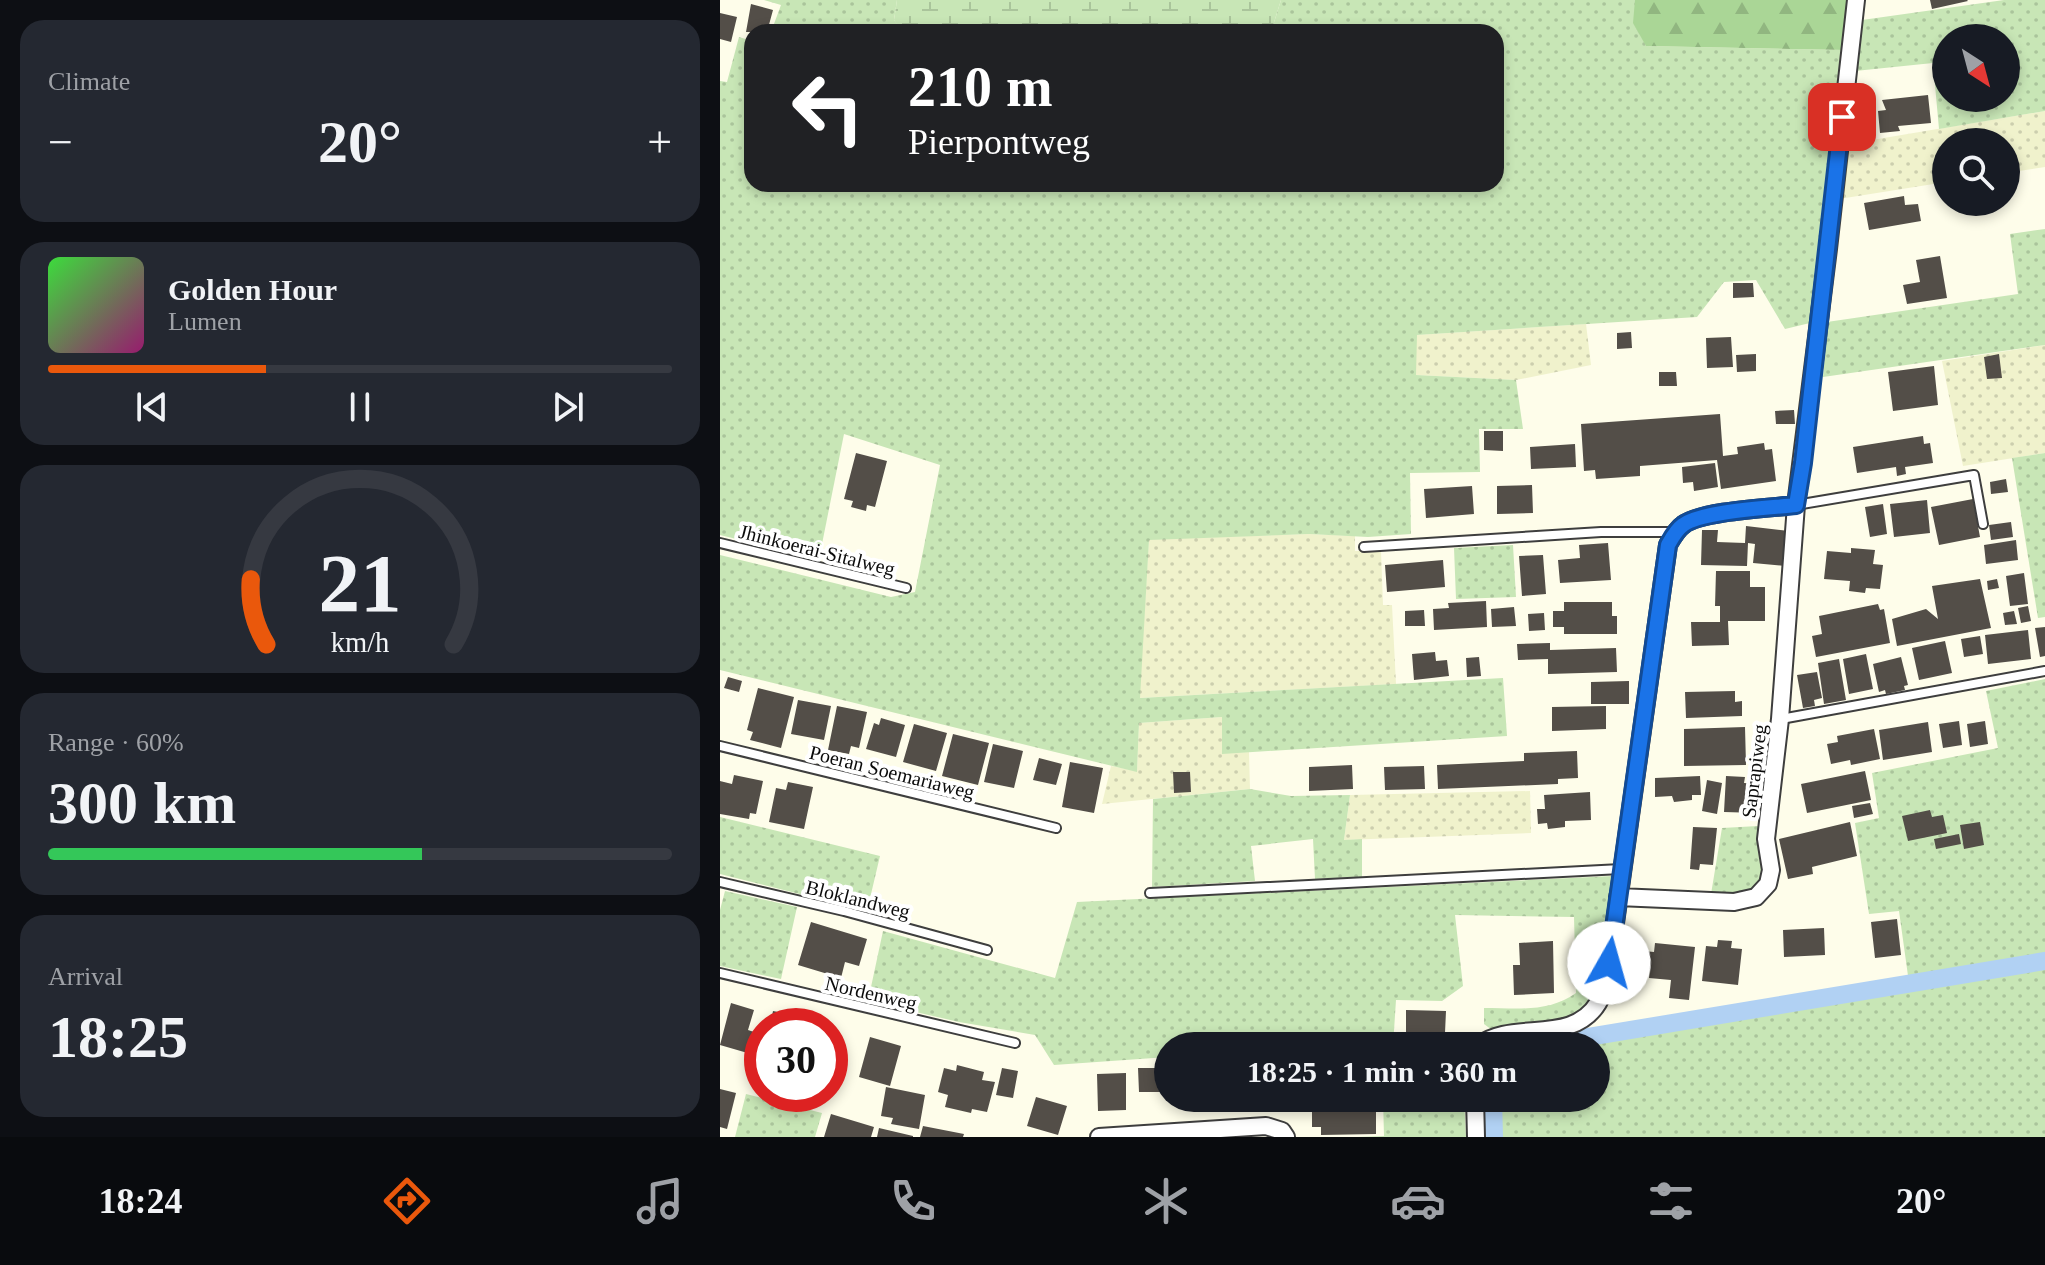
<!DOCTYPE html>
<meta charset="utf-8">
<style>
body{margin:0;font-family:Georgia,serif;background:#242831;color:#f1f3f6;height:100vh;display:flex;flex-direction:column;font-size:30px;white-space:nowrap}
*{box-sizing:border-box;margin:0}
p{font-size:26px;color:#9ea1a6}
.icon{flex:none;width:44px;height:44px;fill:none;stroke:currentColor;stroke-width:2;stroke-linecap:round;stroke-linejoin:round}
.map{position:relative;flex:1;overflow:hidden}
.sheet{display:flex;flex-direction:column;gap:20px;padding:20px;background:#0d0f14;width:720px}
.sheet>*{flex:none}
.hud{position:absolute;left:24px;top:24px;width:760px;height:168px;border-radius:24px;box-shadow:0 4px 12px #0003;background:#202124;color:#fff;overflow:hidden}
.needle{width:52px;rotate:144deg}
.controls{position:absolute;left:1212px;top:24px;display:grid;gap:16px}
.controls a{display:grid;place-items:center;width:88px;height:88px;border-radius:50%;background:#171b24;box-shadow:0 4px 12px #0003;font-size:40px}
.speed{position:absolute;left:24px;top:1008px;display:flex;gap:16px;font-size:40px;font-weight:700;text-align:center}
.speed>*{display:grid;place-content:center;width:104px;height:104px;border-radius:50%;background:#171b24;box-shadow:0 4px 12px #0003;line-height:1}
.speed .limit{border:12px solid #d22;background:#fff;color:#111}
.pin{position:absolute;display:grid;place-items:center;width:68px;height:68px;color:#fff;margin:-34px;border-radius:16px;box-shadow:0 4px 12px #0006}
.me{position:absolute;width:88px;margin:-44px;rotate:7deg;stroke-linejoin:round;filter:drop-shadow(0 0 6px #0008)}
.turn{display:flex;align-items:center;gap:28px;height:168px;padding:0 32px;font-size:36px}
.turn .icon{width:104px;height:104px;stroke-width:2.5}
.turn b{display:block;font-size:56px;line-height:68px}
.big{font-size:60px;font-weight:600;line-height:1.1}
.sheet .widget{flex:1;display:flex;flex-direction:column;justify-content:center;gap:12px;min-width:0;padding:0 28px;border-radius:24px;background:#242831}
.sheet .dial{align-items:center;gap:0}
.dial svg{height:208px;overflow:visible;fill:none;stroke:#363941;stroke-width:7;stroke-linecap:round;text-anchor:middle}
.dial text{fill:#f1f3f6;stroke:none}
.song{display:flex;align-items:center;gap:24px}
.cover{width:96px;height:96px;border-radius:12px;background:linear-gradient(135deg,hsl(120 70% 55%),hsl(320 70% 35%))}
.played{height:8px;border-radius:4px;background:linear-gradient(90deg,#ea580c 35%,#363941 35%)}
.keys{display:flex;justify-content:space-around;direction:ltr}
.heat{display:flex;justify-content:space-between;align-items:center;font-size:44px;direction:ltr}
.charge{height:12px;border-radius:6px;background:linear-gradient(90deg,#34c759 60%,#363941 0)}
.trip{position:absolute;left:434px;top:1032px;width:456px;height:80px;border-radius:40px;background:#171b24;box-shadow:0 4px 12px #0003;font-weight:600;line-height:80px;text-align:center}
.menu{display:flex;height:128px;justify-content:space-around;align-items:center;background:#090b0e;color:#9ea1a6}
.menu .icon{width:56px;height:56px}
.menu .selected{color:#ea580c}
.menu b{font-size:36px;color:#f1f3f6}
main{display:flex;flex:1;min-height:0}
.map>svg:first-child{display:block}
.farmland{fill:url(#farmland-dots)}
.grass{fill:url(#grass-dots);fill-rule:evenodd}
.forest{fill:url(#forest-firs)}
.wetland{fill:url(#wetland-marsh)}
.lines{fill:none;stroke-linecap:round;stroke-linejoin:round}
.canal{stroke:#b1d1f3;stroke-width:18}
.building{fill:#534e48}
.service-casing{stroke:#3e3e3e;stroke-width:12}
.minor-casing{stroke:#3e3e3e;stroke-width:20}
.service{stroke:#fff;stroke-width:8}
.minor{stroke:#fff;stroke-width:16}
.route-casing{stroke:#114b97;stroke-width:20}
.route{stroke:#1a73e8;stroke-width:14}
.labels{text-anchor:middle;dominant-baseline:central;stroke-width:8;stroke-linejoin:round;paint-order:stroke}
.street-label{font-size:20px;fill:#0b0b0b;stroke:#fff}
</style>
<main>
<section class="sheet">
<div class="widget"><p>Climate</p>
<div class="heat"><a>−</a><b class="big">20°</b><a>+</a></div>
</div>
<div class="widget">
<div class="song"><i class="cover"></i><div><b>Golden Hour</b><p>Lumen</p></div></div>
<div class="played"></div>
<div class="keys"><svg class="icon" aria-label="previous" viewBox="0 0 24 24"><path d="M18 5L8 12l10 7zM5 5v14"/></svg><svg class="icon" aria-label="pause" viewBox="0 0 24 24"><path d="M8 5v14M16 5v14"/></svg><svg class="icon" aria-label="next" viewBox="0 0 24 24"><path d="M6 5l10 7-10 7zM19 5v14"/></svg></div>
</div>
<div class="widget dial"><svg viewBox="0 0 100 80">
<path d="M14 69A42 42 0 1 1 86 69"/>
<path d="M14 69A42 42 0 0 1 8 44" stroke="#ea580c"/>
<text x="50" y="56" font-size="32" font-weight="700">21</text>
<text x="50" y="72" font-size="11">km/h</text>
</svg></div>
<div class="widget"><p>Range · 60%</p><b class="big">300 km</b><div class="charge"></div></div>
<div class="widget"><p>Arrival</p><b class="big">18:25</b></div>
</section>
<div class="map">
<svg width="1325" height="1137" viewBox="0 0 1325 1137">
<defs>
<pattern id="farmland-dots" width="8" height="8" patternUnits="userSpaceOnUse" patternTransform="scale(2)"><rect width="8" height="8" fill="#f0f2cc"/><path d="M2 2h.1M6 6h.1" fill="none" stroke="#ccceae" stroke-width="1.8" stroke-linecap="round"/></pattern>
<pattern id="grass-dots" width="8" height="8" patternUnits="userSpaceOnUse" patternTransform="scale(2)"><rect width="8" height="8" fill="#c8e6b6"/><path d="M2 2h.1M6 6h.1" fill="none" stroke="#aac49b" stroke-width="1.8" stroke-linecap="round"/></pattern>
<pattern id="forest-firs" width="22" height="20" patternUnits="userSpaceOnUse" patternTransform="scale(2)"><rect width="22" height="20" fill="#aad696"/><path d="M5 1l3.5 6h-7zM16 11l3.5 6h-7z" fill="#91b680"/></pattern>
<pattern id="wetland-marsh" width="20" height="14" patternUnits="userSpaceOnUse" patternTransform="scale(2)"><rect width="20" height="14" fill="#c8e6b6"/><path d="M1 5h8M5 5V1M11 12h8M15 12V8" fill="none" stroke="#aac49b"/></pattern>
</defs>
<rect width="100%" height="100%" fill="#fefdea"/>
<path class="farmland" d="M1325 111V167L1286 173V142H1226V182L1119 199 1128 144Z
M866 324 871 365 796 380 696 375V335Z
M1325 345V453L1243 466 1222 361Z
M589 534 635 536V551H661L663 605H672L676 684 419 698 429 539Z
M502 717 503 753 529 752 530 789 382 804 391 766 417 771 419 723Z
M810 791 811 833 624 840 630 795Z"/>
<path class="grass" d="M44 0H177L174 20 183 31 51 32 61 5Z
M561 0H915L926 46 1125 50 1090 323 1065 329 1036 280 1004 282 977 317 697 335 696 375 796 380 803 429H759L760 472 690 473 691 534 648 537 589 534 429 540 420 698 783 678 787 736 502 754V717L419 723 417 772 0 670V555L171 597 195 592 220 465 124 434 99 559 0 535V81L7 82 19 37 32 41V184H776V32H551Z
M1284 0H1325V111L1219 129 1213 63 1135 71 1142 20ZM1226 38H1286V98H1226Z
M1325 229V345L1103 377 1107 322 1298 294 1290 234Z
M1325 453V617L1318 618 1292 458Z
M793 545 796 597 736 599 734 548Z
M1325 679V1137H774L773 1098H876V1046H814L1189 983 1179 911 1149 914 1135 823 1159 818 1152 773 1278 748 1266 691Z
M530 789 571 796 630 795 624 840 642 839V877L595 879 593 839 531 846 535 881 432 887 433 799Z
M0 817 160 856 147 911 0 874Z
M1038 826 1043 880 1033 892 991 894 1002 828Z
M893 876 882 981 871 1003 855 1017 772 1030 764 1024V1008C797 1008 828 1013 856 993L854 917 735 915 743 986 722 1001 676 1000 673 1046H448V1057L334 1065 315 1035 239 1022 148 1001 163 931 335 978 357 902Z
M5 891 77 907 61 979 0 966V910Z
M26 1094 102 1113 95 1137H15Z
M663 1098H744L746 1137H637L664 1136Z"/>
<path class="forest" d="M915 0H1128L1125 50 926 46 913 23Z"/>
<path class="wetland" d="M177 0H561L551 32H182L174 20Z"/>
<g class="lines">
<path class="canal" d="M814 1046 1325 961
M773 1098 774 1137"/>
</g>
<path class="building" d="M1210 0H1247L1248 1 1212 9Z
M31 4 53 10 47 32H26Z
M0 13 17 17 11 42 0 39Z
M1208 95 1211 123 1178 126 1180 131 1160 133 1158 111 1166 110 1162 100Z
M1184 196 1185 205 1198 204 1201 221 1149 230 1144 203Z
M1220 256 1227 298 1187 304 1183 285 1200 282 1196 260Z
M1013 283H1033L1034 297 1013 298Z
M911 332 912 348 897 349V333Z
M1011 337 1013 367 987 368 986 338Z
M1036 354V371L1017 372 1016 355Z
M1279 354 1282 378 1267 379 1264 357Z
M1214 366 1218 405 1173 411 1168 372Z
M939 372H956L957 386H939Z
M1074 410 1075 424H1056L1055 411Z
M1000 414 1003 456 1018 454 1017 447 1044 443 1045 450 1052 449 1056 481 1001 489 997 460 920 466V476L876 479 875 470 864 471 861 424Z
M764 431H783V451L764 450Z
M1203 436 1204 444 1210 443 1213 463 1185 467 1186 474 1177 476 1176 467 1137 473 1133 447Z
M855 444 856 467 811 469 810 447Z
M136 453 167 461 155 507 147 505 146 511 131 507 133 501 124 499Z
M995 463 998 487 974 491 973 482 963 483 962 467Z
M1286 479 1288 492 1271 494 1270 482Z
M812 485 813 513 777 514V486Z
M752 486 754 514 706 518 704 489Z
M1253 499 1260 537 1219 545 1211 507Z
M1207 500 1210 533 1174 537 1170 504Z
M1163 504 1167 534 1150 537 1145 507Z
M1291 522 1293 537 1271 540 1269 525Z
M1026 526 1069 531 1065 566 1033 563 1035 544 1028 543 1027 566 981 565 982 530H998L997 542 1025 543Z
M1296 540 1298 560 1266 564 1264 545Z
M888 543 891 580 840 583 838 560 860 558 859 545Z
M1131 548 1155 550 1153 564 1163 565 1160 589 1146 588 1145 593 1129 591 1130 581 1104 579 1107 551 1131 553Z
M823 555 826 594 802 596 799 556Z
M723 560 725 587 667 592 665 565Z
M996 571H1030V587H1045V621H1008L1009 645 972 646 971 622H1000V606H995Z
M1304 573 1308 604 1290 606 1286 576Z
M1260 579 1271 628 1177 646 1172 619 1206 609 1218 619 1212 586Z
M1277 579 1279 588 1268 590 1267 581Z
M766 601 767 627 714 630 713 609 729 608 728 603Z
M844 602H892V616H897V634H844V627H833V611H844Z
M1158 604 1160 610 1164 609 1170 643 1096 657 1092 636 1102 634 1099 616Z
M1308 606 1311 621 1301 623 1298 608Z
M794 607 796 626 772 627 771 609Z
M704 610 705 626H685V611Z
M1294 611 1297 624 1285 625 1283 613Z
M824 613 825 630 809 631 808 614Z
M1325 627V656L1320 657 1315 628Z
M1308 630 1311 659 1268 664 1265 635Z
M1260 636 1263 654 1244 657 1241 639Z
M1225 641 1232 673 1199 680 1192 648Z
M830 643V650L896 648 897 672 828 674V659L798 660 797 644Z
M715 652 716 661 727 660 729 676 694 680 692 654Z
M1146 654 1153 689 1129 694 1123 659Z
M759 657 761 676 747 677 746 658Z
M1181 657 1188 685 1184 686 1185 690 1166 694 1165 690 1159 692 1153 664Z
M1119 659 1126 700 1104 704 1098 663Z
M1097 672 1102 698 1094 700 1095 706 1083 708 1077 675Z
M8 677 22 681 19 692 4 688Z
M909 681V704H871V682Z
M38 688 74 697 61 748 30 740 33 732 27 730Z
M1015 691V702L1022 701V716L966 718 965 692Z
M78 700 111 706 104 740 71 734Z
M117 706 147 712 139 748 131 746 129 754 108 750Z
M886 706V729L832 731V707Z
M161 718 185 725 176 757 146 749 154 723 159 725Z
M1239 721 1242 745 1223 748 1219 724Z
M1265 721 1268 744 1250 747 1247 724Z
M1208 722 1212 752 1163 760 1159 730Z
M194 724 227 733 216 771 183 762Z
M1025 727 1026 765 964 766V729Z
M1154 729 1160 759 1131 765 1130 760 1111 764 1107 744 1118 742 1117 736Z
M233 734 269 743 258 785 222 776Z
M273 744 303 751 294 788 264 782Z
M857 751 858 778 838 779V784L718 789 717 765 804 761V753Z
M319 758 342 764 336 785 313 780Z
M350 762 383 768 374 813 342 807Z
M632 765 633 789 589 791V767Z
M704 766 705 789 665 790 664 767Z
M1145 771 1151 800 1087 813 1081 784Z
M453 772H470L471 792 454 793Z
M14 775 43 781 36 814 30 813 29 819 0 814V781L12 784Z
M980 776 981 795H972V800L954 802 952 796 935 797V778Z
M1006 776 1025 777 1024 783 1040 784 1038 813 1004 812Z
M987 780 1002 783 997 814 982 811Z
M68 782 93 787 84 829 49 822 56 788 66 790Z
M870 792 871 820 845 821V827L828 829 827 823 818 824 817 809H825L824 795Z
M1150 803 1153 814 1134 818 1132 806Z
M1210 810 1212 817 1223 815 1227 833 1188 841 1182 816Z
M1130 822 1137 856 1092 867 1093 874 1068 879 1059 839Z
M1260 822 1264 845 1244 849 1240 825Z
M973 827 997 828 993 865 980 864 979 870 970 869Z
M1239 834 1241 844 1216 849 1214 839Z
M1177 919 1181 955 1155 958 1151 922Z
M91 922 147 939 139 966 125 962 121 978 78 965Z
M1104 928 1105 955 1064 957 1063 930Z
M998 940 1012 941 1011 948 1022 949 1018 985 982 981 986 946 997 947Z
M833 941 834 993 794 995 793 965H800L799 943Z
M935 943 975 947 969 1000 949 998 951 980 929 978 930 969 923 968 924 951 934 952Z
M11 1003 34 1010 28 1030 37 1033 31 1054 0 1045Z
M686 1010 726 1011 725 1033 686 1032Z
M53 1011 83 1017 81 1026H50Z
M110 1033 122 1036 120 1046 126 1047 120 1073 112 1071 111 1076Z
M150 1037 181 1046 170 1086 139 1077Z
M237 1065 264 1072 262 1080 275 1082 267 1112 252 1109 251 1113 225 1107 228 1095 218 1092 224 1068 236 1071Z
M282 1068 298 1071 293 1098 276 1095Z
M418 1068H443V1092H419Z
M406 1073V1110L378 1111 377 1074Z
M166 1087 205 1095 199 1129 171 1124 173 1118 161 1116Z
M0 1089 16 1093 7 1129 0 1127Z
M316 1097 347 1106 338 1135 307 1126Z
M497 1098H516V1111L498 1112Z
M519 1098H554V1106L519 1108Z
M592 1102H656V1134L601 1135V1127H592Z
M111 1114 154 1127 151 1137H104Z
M203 1126 244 1134 243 1137H200Z
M159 1128 193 1136V1137H157Z"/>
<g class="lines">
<g class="service-casing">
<path id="service" d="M1076 505 1254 475 1263 524
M0 543 186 588
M644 547 881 532H955
M1061 719 1325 671
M0 746 336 828
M0 882 124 911 267 950
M430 893 901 869
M0 973 295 1043"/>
</g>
<g class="minor-casing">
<path id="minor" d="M898 897 1014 902 1036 897 1048 884 1051 870 1046 839 1060 719 1076 505
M758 1046C792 1019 852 1046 878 1003 882 997 884 987 887 980L948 545C952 538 956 530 963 525 981 511 1050 508 1076 505L1108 249 1136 0
M755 1098 756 1137
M379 1137 546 1126 562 1131 566 1137"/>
</g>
<use href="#service" class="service"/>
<use href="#minor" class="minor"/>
</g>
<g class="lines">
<g class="route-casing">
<path id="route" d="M889 963 948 545C952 538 956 530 963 525 981 511 1050 508 1076 505L1083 463 1122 117"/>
</g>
<use href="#route" class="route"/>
</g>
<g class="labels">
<g class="street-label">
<text transform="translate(97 550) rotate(14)">Jhinkoerai-Sitalweg</text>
<text transform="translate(1034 771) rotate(-83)">Saprapiweg</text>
<text transform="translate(172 772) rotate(14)">Poeran Soemariaweg</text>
<text transform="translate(138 899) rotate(14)">Bloklandweg</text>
<text transform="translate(151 993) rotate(13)">Nordenweg</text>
</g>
</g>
</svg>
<div class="controls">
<a><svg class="needle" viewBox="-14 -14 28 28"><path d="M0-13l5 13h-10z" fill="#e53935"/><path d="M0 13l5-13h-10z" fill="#9ea1a6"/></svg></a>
<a><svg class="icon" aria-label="search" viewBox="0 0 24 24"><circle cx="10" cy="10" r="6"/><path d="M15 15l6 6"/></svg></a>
</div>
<div class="speed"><div class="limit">30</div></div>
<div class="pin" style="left:1122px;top:117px;background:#d93025"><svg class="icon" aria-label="arrive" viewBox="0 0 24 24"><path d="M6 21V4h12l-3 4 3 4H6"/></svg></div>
<svg class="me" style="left:889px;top:963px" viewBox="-20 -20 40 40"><circle r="19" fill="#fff"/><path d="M0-13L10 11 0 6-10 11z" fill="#1a73e8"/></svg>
<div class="trip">18:25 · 1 min · 360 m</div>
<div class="hud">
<div class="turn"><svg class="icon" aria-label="left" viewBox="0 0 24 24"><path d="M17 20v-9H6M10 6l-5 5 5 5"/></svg><div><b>210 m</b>Pierpontweg</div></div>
</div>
</div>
</main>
<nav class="menu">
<b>18:24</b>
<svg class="icon selected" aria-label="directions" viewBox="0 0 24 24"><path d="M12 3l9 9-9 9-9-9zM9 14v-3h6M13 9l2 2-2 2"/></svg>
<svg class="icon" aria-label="music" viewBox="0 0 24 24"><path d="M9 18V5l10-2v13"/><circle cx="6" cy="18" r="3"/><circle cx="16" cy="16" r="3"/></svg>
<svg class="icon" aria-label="phone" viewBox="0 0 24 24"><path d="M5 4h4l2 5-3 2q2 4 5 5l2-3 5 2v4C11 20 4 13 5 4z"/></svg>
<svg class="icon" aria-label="climate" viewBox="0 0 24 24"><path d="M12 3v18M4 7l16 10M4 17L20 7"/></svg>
<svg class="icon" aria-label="car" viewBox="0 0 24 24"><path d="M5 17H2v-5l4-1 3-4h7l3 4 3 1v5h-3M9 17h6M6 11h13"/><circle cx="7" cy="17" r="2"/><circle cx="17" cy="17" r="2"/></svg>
<svg class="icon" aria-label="filters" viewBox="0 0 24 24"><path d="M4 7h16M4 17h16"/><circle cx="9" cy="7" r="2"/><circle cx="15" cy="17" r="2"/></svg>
<b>20°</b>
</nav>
